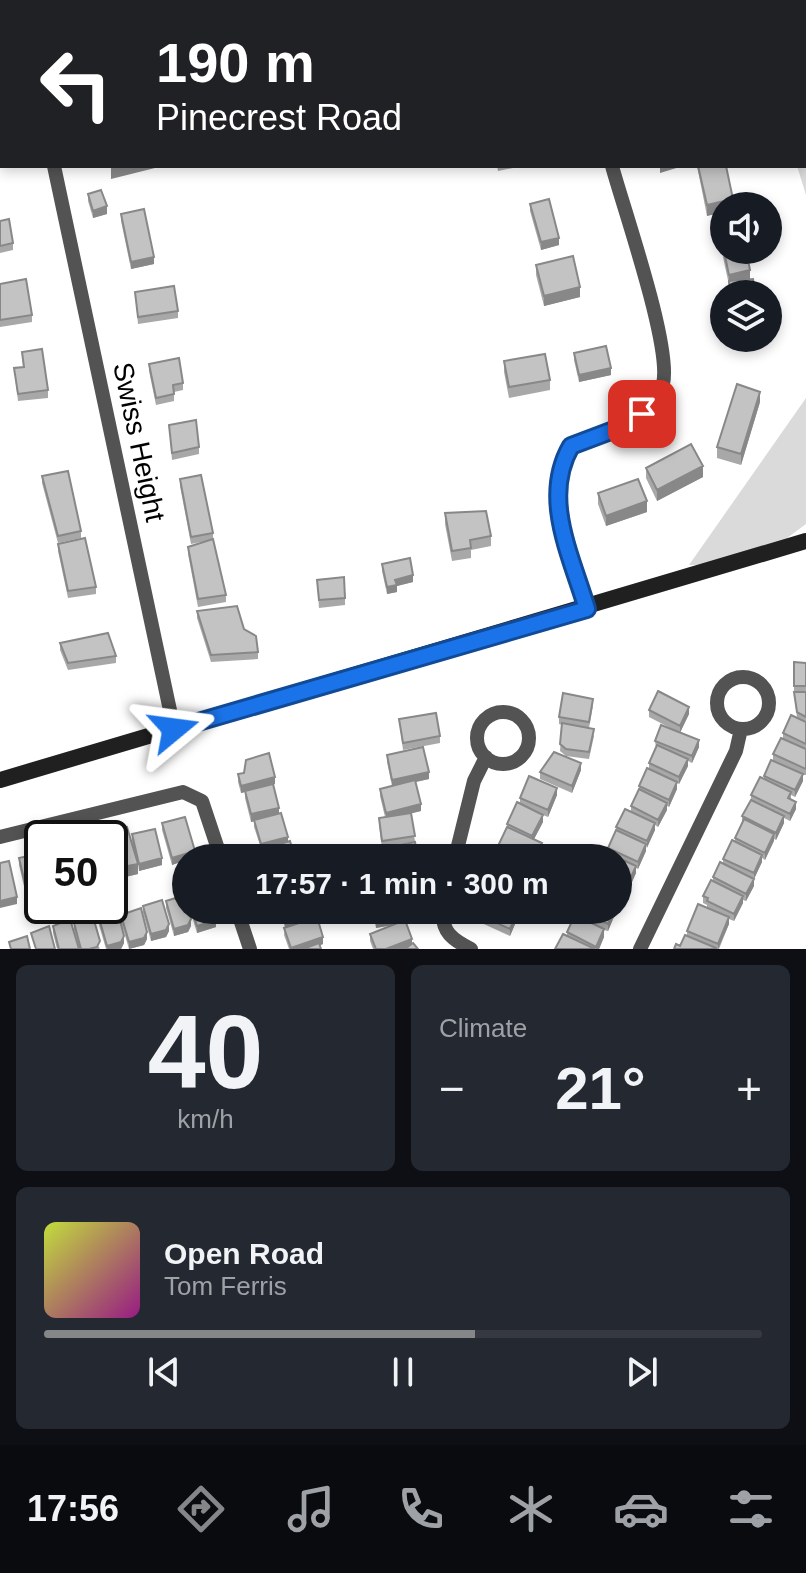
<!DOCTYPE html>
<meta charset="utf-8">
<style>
body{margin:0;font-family:Arial,sans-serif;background:#242831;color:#f1f3f6;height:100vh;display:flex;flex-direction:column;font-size:30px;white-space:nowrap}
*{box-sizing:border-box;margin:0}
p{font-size:26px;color:#9ea1a6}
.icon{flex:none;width:44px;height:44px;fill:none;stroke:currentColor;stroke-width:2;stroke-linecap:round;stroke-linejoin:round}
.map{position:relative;height:949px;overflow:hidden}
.panel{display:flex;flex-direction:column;gap:16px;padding:16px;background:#0d0f14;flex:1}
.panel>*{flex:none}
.guide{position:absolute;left:0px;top:0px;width:806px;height:168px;box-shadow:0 4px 12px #0003;background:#202124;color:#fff;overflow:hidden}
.controls{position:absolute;left:710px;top:192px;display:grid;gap:16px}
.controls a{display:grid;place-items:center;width:72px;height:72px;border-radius:50%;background:#171b24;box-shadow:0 4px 12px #0003;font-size:40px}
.speed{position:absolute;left:24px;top:820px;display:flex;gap:16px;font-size:40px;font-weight:700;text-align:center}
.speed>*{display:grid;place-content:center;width:104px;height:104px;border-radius:50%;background:#171b24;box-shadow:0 4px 12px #0003;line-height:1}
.speed .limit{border:4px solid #111;border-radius:12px;background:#fff;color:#111}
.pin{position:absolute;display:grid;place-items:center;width:68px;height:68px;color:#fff;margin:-34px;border-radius:16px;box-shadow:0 4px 12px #0006}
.me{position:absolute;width:88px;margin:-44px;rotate:74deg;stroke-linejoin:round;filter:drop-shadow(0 0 6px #0008)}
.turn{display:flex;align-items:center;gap:28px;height:168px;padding:0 24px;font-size:36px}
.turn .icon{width:104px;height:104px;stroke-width:2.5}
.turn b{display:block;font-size:56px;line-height:68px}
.big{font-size:60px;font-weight:800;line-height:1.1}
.panel .tile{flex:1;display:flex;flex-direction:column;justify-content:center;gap:12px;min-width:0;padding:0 28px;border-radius:12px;background:#242831}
.panel .dial{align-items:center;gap:0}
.dial b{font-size:104px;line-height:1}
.song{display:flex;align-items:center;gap:24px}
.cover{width:96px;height:96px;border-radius:12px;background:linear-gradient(135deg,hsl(70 70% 55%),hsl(310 70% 35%))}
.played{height:8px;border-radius:4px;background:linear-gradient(90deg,#858687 60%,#363941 60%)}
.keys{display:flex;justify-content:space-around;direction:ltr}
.heat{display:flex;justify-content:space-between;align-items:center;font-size:44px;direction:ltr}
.panel .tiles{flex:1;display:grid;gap:16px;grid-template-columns:1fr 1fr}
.tile:last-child{grid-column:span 2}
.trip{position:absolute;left:172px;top:844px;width:460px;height:80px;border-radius:40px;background:#171b24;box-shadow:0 4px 12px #0003;font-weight:800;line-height:80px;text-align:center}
.tabs{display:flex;height:128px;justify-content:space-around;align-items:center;background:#090b0e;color:#9ea1a6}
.tabs .icon{width:56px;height:56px}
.tabs .active{color:#858687}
.tabs b{font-size:36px;color:#f1f3f6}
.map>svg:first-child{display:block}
.green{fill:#dadada}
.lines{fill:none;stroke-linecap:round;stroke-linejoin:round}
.street{stroke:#535353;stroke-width:14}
.secondary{stroke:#202020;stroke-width:16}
.wall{fill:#a8a8a8}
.shaded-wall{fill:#888}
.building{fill:#c3c3c3;stroke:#888;stroke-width:2}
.route-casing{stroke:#114b97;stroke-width:20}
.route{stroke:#1a73e8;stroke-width:14}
.labels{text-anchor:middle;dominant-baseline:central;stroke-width:6;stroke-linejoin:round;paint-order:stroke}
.street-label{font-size:28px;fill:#000;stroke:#fff}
</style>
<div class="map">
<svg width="806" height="949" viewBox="0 0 806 949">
<rect width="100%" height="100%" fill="#fff"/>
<path class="green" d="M719 0H806V195L797 166H804V2Z
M806 398V524L752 564 689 565Z"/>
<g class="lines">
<path class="street" d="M16 0 18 2
M521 0 525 2
M345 2 352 0
M54 166 174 729
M587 609C576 570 556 526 557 485 558 418 647 445 663 384 672 347 624 210 612 166
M717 703a26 26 0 1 1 52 0a26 26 0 1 1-52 0Z
M477 738a26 26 0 1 1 52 0a26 26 0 1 1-52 0Z
M0 837 183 792 202 801 221 858
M455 858 474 781 486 757
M237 910 250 949
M443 910C441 932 453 940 471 949
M640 949 736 751 741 729"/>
<path class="secondary" d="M0 780 806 541"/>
</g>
<path class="wall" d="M57 0H110V2H57Z
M497 166H518V167L498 171Z
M697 166H726L733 206 707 216Z
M88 194 107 214 93 218 88 201Z
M530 204 559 245 541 250 530 211Z
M121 214 154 264 131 269 121 221Z
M717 218 750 279 755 294H729V285L717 229Z
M0 221 13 243V250L0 253Z
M536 265 580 297 544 306 536 275Z
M0 284 32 315V322L0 327Z
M135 292 178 311V318L138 324Z
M732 338H758V348L733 350Z
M22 352 48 390V398L18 401 14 368 23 367Z
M574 353 611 375 579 382 574 360Z
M504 361 550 380V390L509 398 504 372Z
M149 364 183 383V390L174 392V401L156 405 149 371Z
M760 402 741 465 717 458V447Z
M169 425 199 447V454L172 460Z
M646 468 703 477 657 501 646 478Z
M42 476 81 531V538L58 543 42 483Z
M180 479 213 533V539L226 595V602L198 607 188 554V547L206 541 191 544 180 486Z
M598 493 647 512 606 526 598 504Z
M445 513 491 536V546L471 550V558L452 561 445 524Z
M58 544 96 587V594L68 598 58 551Z
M382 564 413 582 397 586V592L387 594 382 571Z
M317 580 345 598V605L319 608Z
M197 611 244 629 258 652V659L211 662 197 618Z
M60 643 116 656V663L68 670 60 650Z
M794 662 806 663V775H803V781L795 797 791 795V800L796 809 790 821 784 818V823L776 840 774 839 765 860 762 858V862L754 879V886L746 901 743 900V903L734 921 729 919V924L719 949H674L680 946 687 936V931L707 908V905L703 903V896L713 881V877L723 863V859L735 841V838L742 822V816L751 800V795L764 779V776L773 761V754L783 738V733L797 718 794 693Z
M593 706 589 728 594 736 589 759 566 756 560 751 562 725 559 724V717Z
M649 710 689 714 680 732 699 747 692 763 688 761V766L679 784 677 783V789L669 807 667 806V810L658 827 655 825V830L646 848V851L638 869 636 868V873L628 891 625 889V894L618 908V858L608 853V848L616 830V827L631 812V806L639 789V786L649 769V763L656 748 655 741 676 731 649 717Z
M399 719 440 736V743L403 750Z
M387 755 429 779 416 782 421 811 410 813 418 858H382V849L398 846 382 848 379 825V818L385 817 380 796V789L392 786 387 762Z
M581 770 572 793 540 779V772Z
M238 774 275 784 273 785 279 813 288 841 295 858H262V851L254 827V821L251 822 245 798V792L241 793 238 782Z
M557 795 548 817 543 815V822L534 839 542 850 538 858H501L503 856 498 854V846L507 827V824L520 803V798Z
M162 823 195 858H186V860L172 865 162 830Z
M127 827 137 861 132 841V834L155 829 162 858V865L139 871 138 864V874L112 880 110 872V838H102V834Z
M19 858 42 891 26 895 19 865Z
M166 901 191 926 188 932 174 936 166 908Z
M143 906 169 931 166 937 151 941 143 913Z
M190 910H213L216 927 197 933Z
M280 910H310L311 919 323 944 319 946 321 949H289L284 935 285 928Z
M372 910H406L407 922H406L412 943 418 949H373L370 941V934L393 925 376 928Z
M476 910H521L510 936 475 920Z
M580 910H617L608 931 604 930V937L599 949H555L567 936V932L579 917Z
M121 915 147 939 144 945 129 949 121 922Z
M99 918 124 943 121 949H106L99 925Z
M74 923 100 948 99 949H79L74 930Z
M53 926 79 949H57L53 933Z"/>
<path class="shaded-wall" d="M621 0H633V2H621Z
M120 166H155V168L111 179V168Z
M660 166H683L660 173Z
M733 199V206H724V212L707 216V205Z
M107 206V214L93 218V211Z
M559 238V245L541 250V242Z
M154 257V264L131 269V262Z
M750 270V280L729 285V275Z
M580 287V297L544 306V296Z
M611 368V375L579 382V375Z
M760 392V402L741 465V454Z
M703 466V477L657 501V490Z
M647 501V512L606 526V516Z
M413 575V582L397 586V592L387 594V587L395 580Z
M689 707V714L680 733V726Z
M699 740V747L692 763V756Z
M688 759V766L679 784V777Z
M581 763V770L572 793V786Z
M429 772V779L392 787V780Z
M803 774V781L795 797V790Z
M275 777V784L241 793V786Z
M677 782V789L669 807V800Z
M557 788V795L548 817V810Z
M796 802V809L790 821V814Z
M667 803V810L658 827V820Z
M421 804V811L386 820V813Z
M279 808V815L251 822V814Z
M543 815V822L532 843V836Z
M784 816V823L776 840V833Z
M655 823V830L647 848V841Z
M774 834V841L765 860V853Z
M288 837V844L261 851V844Z
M542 843V850L538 858H535Z
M646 844V851L638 869V862Z
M195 851V858H186V860L172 865V858Z
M762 855V862L754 879V886L746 901V894L754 880V873Z
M162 858V865L139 871V864Z
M138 864V874L112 880V869Z
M636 866V873L628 891V884Z
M42 884V891L26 895V888Z
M625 887V894L618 908V901Z
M743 896V903L734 921V914Z
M17 897V904L0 908V901Z
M518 910H521L510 936V929Z
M614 910H615V914L608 931V924Z
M311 914V921L285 928V921Z
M407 915V922L376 928V921Z
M729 917V924L718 949V944Z
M191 919V926L188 932 174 936V929Z
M216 920V927L197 933V926Z
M169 924V931L166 937 151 941V934Z
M604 929V937L599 949H596Z
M147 932V939L144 945 129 949V942Z
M124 936V943L121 949H107V946Z
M323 937V944L309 949H291Z
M412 939V946L405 949H386Z"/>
<path class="building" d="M59 0H79L67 2H59Z
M635 0H661V2H635Z
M698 166H726L733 199 707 205Z
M101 190 107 206 93 211 88 194Z
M549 199 559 238 541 242 530 204Z
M144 209 154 257 131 262 121 214Z
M724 217V250H746L750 270 729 275 717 218Z
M9 219 13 243 0 246V221Z
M573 256 580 287 544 296 536 265Z
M26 279 32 315 0 320V284Z
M753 279 755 294H730L729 281Z
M174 286 178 311 138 317 135 292Z
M606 346 611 368 579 375 574 353Z
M42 349 48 390 18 394 14 368 24 367 22 352Z
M545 354 550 380 509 387 504 361Z
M179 358 183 383 173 385 174 394 156 398 149 364Z
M737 384 760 392 741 454 717 447Z
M196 420 199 447 172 453 169 425Z
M691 444 703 466 657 490 646 468Z
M68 471 81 531 58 536 42 476Z
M201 475 213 533 191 537 180 479Z
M638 479 647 501 606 516 598 493Z
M486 511 491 536 470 540 471 548 452 551 445 513Z
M85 538 96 587 68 591 58 544Z
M213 539 226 595 198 599 188 547Z
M410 558 413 575 395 580 397 585 387 587 382 564Z
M344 577 345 598 319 600 317 580Z
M237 606 244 629 256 636 258 652 211 655 197 611Z
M108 633 116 656 68 663 60 643Z
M794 662 806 663V686H794Z
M658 691 689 707 680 726 649 710Z
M794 692H806V717L797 712Z
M563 693 593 699 589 722 559 717Z
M436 713 440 736 403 743 399 719Z
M791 715 806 722V744L783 733Z
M562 723 594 729 589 752 566 749 560 744Z
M661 725 699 740 692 756 655 741Z
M781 738 806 749V769L773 754Z
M657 745 688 759 679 777 649 763Z
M423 747 429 772 392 780 387 755Z
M554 752 581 763 572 786 540 772Z
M269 753 275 777 241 786 238 774 244 773 246 760Z
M771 760 803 774 795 790 764 776Z
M647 768 677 782 669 800 639 786Z
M529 776 557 788 548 810 520 798Z
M760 777 791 792 788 798 796 802 790 814 751 795Z
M415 780 421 804 386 813 380 789Z
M273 784 279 808 251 814 245 791Z
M639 789 667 803 658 820 631 806Z
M751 800 784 816 776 833 742 816Z
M517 802 543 815 532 836 507 824Z
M625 809 655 823 647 841 616 827Z
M281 813 288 837 261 844 254 820Z
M411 813 415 836 382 841 379 818Z
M185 817 195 851 172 858 162 823Z
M744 819 774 834 765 853 735 838Z
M127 827 138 864 112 869 110 862V838H103L102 834Z
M507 827 542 843 535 858H524L498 846Z
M155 829 162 858 139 864 132 834Z
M616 830 646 844 638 862 608 848Z
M98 833 100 838H82Z
M732 840 762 855 754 873 723 859Z
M290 841 295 858H264L262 849Z
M415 842 418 858H384L382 849Z
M606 852 636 866 628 884 618 879V858H603Z
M42 853V884L26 888 19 858Z
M504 853 514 858H501Z
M9 861 17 897 0 901V863Z
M720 862 754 879 746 894 713 877Z
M711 880 743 896 734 914 707 901 708 898 703 896Z
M618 884 625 887 618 901Z
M185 895 186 910H189L191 919 188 925 174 929 166 901Z
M162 900 169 924 166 930 151 934 143 906Z
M698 904 729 917 718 944 687 931Z
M141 908 147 932 144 938 129 942 121 915Z
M192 910H213L216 920 197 926Z
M282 910H310L311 914 285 921Z
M374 910H406L407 915 376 921Z
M476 910H518L510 929 475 913Z
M580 910H614L608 924 579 911Z
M118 912 124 936 121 942 107 946 99 918Z
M575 915 604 929 596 947 567 932Z
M93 917 100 941 97 947 89 949H81L74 923Z
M317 917 323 937 291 948 284 928Z
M70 919 79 949H59L53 926Z
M405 920 412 939 386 949H376L370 934Z
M49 926 55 949H36L31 933Z
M563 934 595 949H555Z
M685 935 716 948V949H674L676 944 680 946Z
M27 936 30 949H11L9 942Z
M319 943 321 949H303Z
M413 943 418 949H405Z"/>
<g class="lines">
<g class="route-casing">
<path id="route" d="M174 729 587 609C571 555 541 498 571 446L624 426 642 414"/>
</g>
<use href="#route" class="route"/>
</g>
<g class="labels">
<g class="street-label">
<text transform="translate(139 442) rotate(78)">Swiss Height</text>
</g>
</g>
</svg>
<div class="controls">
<a><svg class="icon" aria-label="sound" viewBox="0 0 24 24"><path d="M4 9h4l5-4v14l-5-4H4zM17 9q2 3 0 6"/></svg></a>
<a><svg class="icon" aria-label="layers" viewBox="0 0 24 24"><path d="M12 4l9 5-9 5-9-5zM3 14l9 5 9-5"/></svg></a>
</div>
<div class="speed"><div class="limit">50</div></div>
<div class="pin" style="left:642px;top:414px;background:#d93025"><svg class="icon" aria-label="arrive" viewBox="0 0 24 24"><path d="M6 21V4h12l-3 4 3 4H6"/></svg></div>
<svg class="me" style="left:174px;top:729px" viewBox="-20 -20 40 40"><path d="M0-17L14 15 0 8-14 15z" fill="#1a73e8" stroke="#fff" stroke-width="4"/></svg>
<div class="trip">17:57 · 1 min · 300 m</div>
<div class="guide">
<div class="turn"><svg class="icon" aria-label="left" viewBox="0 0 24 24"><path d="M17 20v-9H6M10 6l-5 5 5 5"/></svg><div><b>190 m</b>Pinecrest Road</div></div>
</div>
</div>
<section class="panel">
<div class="tiles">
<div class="tile dial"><b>40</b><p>km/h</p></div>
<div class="tile"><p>Climate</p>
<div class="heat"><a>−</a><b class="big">21°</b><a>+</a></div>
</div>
<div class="tile">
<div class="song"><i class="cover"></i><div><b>Open Road</b><p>Tom Ferris</p></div></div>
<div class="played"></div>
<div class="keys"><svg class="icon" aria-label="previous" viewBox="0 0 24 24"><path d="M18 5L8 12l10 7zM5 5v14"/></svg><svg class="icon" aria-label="pause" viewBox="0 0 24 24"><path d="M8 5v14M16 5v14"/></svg><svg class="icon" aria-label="next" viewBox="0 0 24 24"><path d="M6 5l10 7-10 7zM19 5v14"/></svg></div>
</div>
</div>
</section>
<nav class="tabs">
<b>17:56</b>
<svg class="icon active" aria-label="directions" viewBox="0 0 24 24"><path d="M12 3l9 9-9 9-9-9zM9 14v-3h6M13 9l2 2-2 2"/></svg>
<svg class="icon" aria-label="music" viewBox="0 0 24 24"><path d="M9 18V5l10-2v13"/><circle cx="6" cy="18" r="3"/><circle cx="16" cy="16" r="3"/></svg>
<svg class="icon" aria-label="phone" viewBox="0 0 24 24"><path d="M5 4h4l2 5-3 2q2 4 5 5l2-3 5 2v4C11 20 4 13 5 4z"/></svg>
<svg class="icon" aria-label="climate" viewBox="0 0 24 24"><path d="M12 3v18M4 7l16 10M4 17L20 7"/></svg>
<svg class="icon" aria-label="car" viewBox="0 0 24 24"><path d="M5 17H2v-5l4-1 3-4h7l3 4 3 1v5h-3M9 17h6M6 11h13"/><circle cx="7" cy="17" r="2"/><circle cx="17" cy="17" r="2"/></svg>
<svg class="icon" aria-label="filters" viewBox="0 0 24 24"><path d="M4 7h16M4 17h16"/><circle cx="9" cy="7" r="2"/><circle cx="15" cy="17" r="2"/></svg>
</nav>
